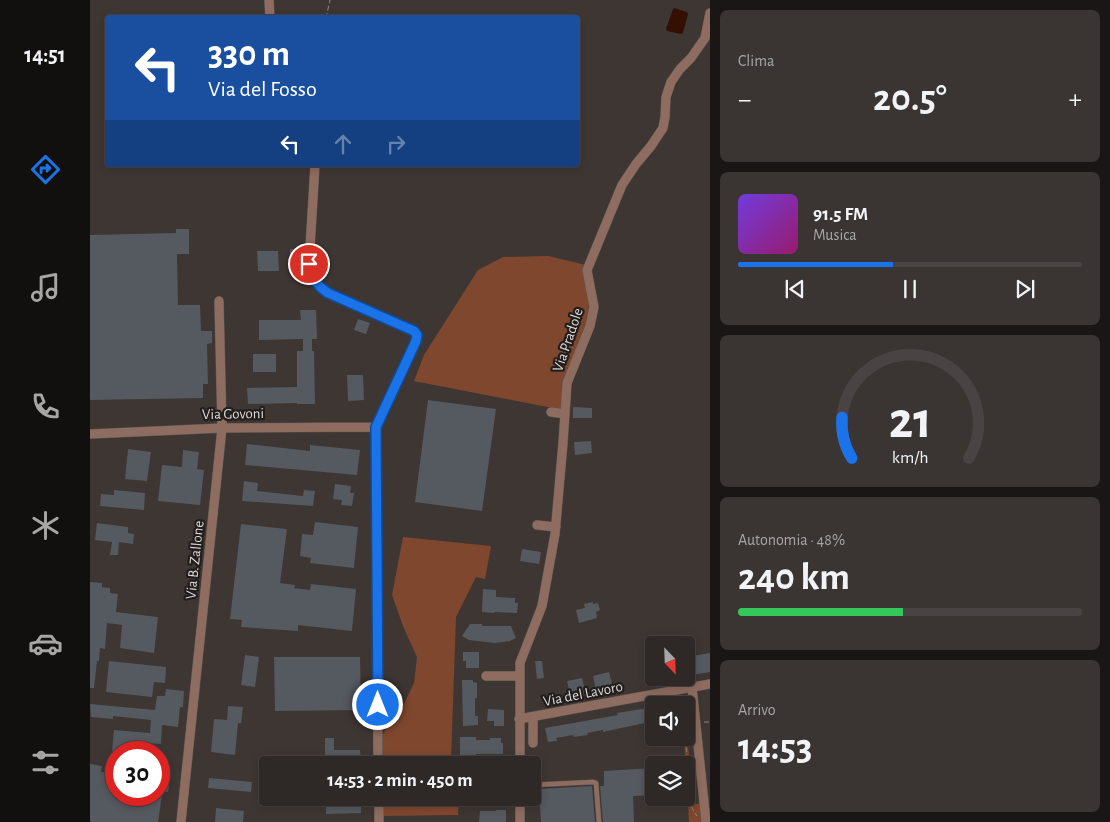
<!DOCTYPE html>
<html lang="it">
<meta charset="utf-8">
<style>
body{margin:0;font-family:"Alegreya Sans",sans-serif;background:#3a3432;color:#f1f3f6;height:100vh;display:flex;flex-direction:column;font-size:19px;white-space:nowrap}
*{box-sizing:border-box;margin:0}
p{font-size:16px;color:#a7a6a7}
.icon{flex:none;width:28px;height:28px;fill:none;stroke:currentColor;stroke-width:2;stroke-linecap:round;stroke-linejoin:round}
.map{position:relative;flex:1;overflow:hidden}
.drawer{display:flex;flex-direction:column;gap:10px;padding:10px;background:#191615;width:400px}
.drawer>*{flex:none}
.banner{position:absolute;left:15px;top:15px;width:475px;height:152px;border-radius:5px;box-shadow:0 2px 8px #0003,0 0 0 1px #494443;background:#1a4fa0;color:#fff;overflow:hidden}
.needle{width:32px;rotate:157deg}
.buttons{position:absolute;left:555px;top:636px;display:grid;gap:10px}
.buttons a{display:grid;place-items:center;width:50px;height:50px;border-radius:5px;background:#2e2826;box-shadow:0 2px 8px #0003,0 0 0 1px #494443;font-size:25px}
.speed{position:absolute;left:15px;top:741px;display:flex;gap:10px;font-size:25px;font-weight:700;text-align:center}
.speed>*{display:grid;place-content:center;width:65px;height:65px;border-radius:50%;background:#2e2826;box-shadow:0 2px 8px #0003,0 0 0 1px #494443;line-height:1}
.speed .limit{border:8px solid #d22;background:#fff;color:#111}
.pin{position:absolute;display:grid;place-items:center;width:42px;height:42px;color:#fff;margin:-21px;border:2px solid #fff;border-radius:50%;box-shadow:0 1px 5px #0007}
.me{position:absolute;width:55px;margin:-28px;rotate:0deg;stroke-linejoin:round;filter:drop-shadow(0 0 4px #0008)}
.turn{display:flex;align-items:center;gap:18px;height:105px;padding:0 20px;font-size:22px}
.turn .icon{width:65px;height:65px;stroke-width:2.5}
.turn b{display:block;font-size:35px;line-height:42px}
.lanes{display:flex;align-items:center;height:48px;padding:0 20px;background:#0003;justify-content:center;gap:25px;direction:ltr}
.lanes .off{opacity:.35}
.big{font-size:38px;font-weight:700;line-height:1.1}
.drawer .tile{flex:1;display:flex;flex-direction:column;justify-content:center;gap:8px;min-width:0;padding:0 18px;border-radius:8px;background:#3a3432}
.drawer .dial{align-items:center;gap:0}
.dial svg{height:130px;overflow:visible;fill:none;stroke:#494443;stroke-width:7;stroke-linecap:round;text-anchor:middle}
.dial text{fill:#f1f3f6;stroke:none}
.song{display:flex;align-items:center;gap:15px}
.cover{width:60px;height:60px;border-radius:8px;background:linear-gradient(135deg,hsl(260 70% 55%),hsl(320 70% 35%))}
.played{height:5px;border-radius:2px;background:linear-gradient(90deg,#1a73e8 45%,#494443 45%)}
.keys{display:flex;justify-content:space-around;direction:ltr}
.heat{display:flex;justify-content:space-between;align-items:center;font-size:28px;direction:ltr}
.charge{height:8px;border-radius:4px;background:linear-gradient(90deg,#34c759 48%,#494443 0)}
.trip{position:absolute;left:169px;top:756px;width:282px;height:50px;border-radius:5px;background:#2e2826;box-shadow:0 2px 8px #0003,0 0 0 1px #494443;font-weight:700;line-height:50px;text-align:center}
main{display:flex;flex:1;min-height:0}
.menu{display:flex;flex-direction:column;width:90px;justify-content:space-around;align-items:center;background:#12100f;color:#a7a6a7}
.menu .icon{width:35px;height:35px}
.menu .on{color:#1a73e8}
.menu b{font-size:22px;color:#f1f3f6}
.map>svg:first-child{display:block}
.green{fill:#80472f}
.water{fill:#331002}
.building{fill:#555960}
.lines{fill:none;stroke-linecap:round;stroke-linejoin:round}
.lane-casing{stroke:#5b5350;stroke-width:5.5}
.street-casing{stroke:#5b5350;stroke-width:10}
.path{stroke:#8b8581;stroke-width:1;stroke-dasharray:5 2.5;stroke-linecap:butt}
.lane{stroke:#8e6c5f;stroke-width:4.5}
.street{stroke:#8e6c5f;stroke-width:9}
.route-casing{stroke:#114b97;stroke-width:12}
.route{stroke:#1a73e8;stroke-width:9}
.labels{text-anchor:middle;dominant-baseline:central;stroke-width:4.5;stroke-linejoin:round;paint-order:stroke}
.street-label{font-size:15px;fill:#ded9d6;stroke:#221e1d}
</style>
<main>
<nav class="menu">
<b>14:51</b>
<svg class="icon on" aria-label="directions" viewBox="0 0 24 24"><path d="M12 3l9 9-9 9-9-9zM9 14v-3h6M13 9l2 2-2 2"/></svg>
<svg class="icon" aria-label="music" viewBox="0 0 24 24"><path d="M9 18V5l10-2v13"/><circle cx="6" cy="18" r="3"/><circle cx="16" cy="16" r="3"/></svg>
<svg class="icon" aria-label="phone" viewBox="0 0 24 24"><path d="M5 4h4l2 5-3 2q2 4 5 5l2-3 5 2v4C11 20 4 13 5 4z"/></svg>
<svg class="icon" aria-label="climate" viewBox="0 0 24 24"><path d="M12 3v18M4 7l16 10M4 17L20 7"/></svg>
<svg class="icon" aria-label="car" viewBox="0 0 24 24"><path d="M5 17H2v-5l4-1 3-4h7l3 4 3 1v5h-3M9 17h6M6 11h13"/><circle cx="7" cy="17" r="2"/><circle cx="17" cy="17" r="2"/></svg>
<svg class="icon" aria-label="filters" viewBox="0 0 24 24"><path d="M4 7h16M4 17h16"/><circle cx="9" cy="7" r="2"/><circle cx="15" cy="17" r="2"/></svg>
</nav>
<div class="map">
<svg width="620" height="822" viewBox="0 0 620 822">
<rect width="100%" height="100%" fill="#3e3632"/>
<path class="green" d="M458 256 496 265 500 306 497 327 473 410 324 381 334 355 388 270 413 257Z
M313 537 401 546 395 579 386 577 366 617 361 759 370 760V765H291V736L312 708 324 683 327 657 313 626 302 595Z
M597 737 605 804H610L613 822H599L594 738Z
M292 798H369L368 815 292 816Z"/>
<path class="water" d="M584 8 597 12 598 14 593 33 591 34 577 31 576 29 583 9Z"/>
<path class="building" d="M86 229H99V254H87L88 305H110L111 331H122V343L117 344 118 384H113V398L0 400V235L86 233Z
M211 248V261L200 262V249Z
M167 251H188L189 271H168Z
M210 310H226L227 339H222V351H224L225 404H207V403L158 404 157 388 207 387V351H213V339L169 340V320H211Z
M268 319 280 323 276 334 264 330Z
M163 354H186V372H163Z
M257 375H273L274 400 258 401Z
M338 400 406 409 392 511 325 502Z
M483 407 502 408V418H483Z
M501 441 502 453 485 455 484 442Z
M157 444 220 451V445L270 450 267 475 155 465Z
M38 449 61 452 57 481 35 479Z
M93 450 109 452 107 469 114 470 110 505 68 501 72 465 92 467Z
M154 481 168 483 167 491 213 496 214 490 225 491 223 506 152 501Z
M245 484 261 486 260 493H264L262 506 251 505 252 500 243 499Z
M24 490 55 493 54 510 10 506 11 494 24 495Z
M225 522 268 527 264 568 220 563 221 558 210 556 212 534 223 535Z
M7 523 38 527V533L44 534 43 544 29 542 28 555H20L22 542 5 540Z
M151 524 197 529 190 583 205 585 204 588 220 590 221 584 266 589 262 631 208 625V631L151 627 152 620 140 619Z
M432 549 451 552 449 564 430 561Z
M0 582 12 583V587L20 588V593L28 594 26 612 68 617 64 653 30 648 32 625 17 623 15 649 10 648 9 661H7L4 688H0Z
M393 589 406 590V597L425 598V603H428L427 613 404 612V613L392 612Z
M503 602V604L508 603 510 610 506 612 507 618 489 623 486 610 495 608 494 604Z
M380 624H392V626H421L426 638 420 641 405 643 379 640 372 636Z
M373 652H389V668H376V661H373Z
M620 653V672L596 676V657Z
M155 655 169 657 165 687 151 685Z
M184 657H270L271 710 185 711Z
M19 661 76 667 75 683 64 682 62 697 16 692Z
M445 661H452L454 678 447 679Z
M519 672 524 691 507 694 503 676Z
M492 678 496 695 481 699 477 681Z
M562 678H583L584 680 563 685Z
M372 680H383V682L387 683V698H385V716H388V725L373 726Z
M76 689 94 691 93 707H90L88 727 72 725 71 744 43 742 42 752H22L24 730 60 733 61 720 23 716V719L1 717 0 704 65 710 67 696H75Z
M138 706 153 707 151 723H148L145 755 121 752 124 719 137 720Z
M564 707V721L513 732V730L497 733 498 735 484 737 483 735 466 738 467 741 458 742 455 728 528 715 527 713Z
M398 709 414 710V726H404V721H397Z
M370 737H386V740H400V738H411V743H413V754H386V756H370Z
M235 738H244V750H270L271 765H235Z
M0 764 12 766 11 772 26 774V795H72L68 822H2L0 821Z
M564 768V795L543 796 544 822H513L510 786H514V771Z
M69 777 80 779 78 792 69 791Z
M119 778 162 782 161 792 118 788Z
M502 786 505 822H451L449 789Z
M236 798H271V813L236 814Z
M126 808 154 811 153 822H125Z
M406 810H416V822H389L390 811H406Z"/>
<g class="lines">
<g class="lane-casing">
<path id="lane" d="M442 785 503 782 506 783 509 822"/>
</g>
<g class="street-casing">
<path id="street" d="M179 0 180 18
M225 165 219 264C223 279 225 284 238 293L324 331 327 335 326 341 286 427 288 765
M461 412 475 414
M0 434 132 428 286 427
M447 525 466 527
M396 676H429
M602 687 616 822
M443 717V743
M429 719 620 684
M430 765V663L452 606 465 534 473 443 477 383 500 326 504 307 497 270 532 185 546 164 561 146 573 128 575 117 576 97 581 82 590 69 601 58 615 38 620 13
M289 798V822
M91 822 132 428 129 301
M430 822V798"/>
</g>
<path class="path" d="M236 18 240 0
M614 722H620
M596 747C597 756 599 765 600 774 601 791 596 802 607 816"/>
<use href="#lane" class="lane"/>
<use href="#street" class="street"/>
</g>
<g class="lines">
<g class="route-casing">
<path id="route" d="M219 264C223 279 225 284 238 293L324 331 327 335 326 341 286 427 288 705"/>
</g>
<use href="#route" class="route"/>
</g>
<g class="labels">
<g class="street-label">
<text transform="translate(478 340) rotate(-71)">Via Pradole</text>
<text transform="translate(143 414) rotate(-1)">Via Govoni</text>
<text transform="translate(105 560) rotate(-84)">Via B. Zallone</text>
<text transform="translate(493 694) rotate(-11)">Via del Lavoro</text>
</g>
</g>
</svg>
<div class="buttons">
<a><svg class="needle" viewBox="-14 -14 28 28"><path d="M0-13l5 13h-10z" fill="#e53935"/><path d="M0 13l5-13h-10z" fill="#a7a6a7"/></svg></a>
<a><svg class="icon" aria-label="sound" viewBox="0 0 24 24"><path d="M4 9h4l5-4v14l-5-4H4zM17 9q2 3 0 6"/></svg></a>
<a><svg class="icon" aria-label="layers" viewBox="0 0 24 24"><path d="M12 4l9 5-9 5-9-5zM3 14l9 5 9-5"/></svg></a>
</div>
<div class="speed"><div class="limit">30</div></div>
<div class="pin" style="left:219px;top:264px;background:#d93025"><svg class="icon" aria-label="arrive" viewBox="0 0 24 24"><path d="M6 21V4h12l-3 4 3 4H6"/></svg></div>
<svg class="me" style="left:288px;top:705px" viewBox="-20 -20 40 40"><circle r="17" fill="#1a73e8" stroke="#fff" stroke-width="3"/><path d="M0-11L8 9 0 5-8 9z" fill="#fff"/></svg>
<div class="trip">14:53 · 2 min · 450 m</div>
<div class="banner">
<div class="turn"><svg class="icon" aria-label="left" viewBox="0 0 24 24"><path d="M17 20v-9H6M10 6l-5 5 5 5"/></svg><div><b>330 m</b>Via del Fosso</div></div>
<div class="lanes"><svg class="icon" aria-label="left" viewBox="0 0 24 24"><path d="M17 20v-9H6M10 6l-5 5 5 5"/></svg><svg class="icon off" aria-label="ahead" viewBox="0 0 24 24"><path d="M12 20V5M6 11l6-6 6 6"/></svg><svg class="icon off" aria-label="right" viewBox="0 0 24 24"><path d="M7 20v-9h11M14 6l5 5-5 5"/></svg></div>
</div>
</div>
<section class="drawer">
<div class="tile"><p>Clima</p>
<div class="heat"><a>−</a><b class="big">20.5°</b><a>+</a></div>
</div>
<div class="tile">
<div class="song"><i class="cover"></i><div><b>91.5 FM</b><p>Musica</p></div></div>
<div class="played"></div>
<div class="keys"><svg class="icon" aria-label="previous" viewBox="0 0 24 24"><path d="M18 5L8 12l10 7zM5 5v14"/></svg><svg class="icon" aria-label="pause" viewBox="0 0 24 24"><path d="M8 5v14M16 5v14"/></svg><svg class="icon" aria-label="next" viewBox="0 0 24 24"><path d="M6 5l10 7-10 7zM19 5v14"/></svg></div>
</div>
<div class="tile dial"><svg viewBox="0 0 100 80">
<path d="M14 69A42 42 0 1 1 86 69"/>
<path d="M14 69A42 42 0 0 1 8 44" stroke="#1a73e8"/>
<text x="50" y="56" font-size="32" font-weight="700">21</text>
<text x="50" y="72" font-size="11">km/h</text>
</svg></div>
<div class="tile"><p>Autonomia · 48%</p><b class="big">240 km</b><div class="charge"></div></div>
<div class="tile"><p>Arrivo</p><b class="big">14:53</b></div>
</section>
</main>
